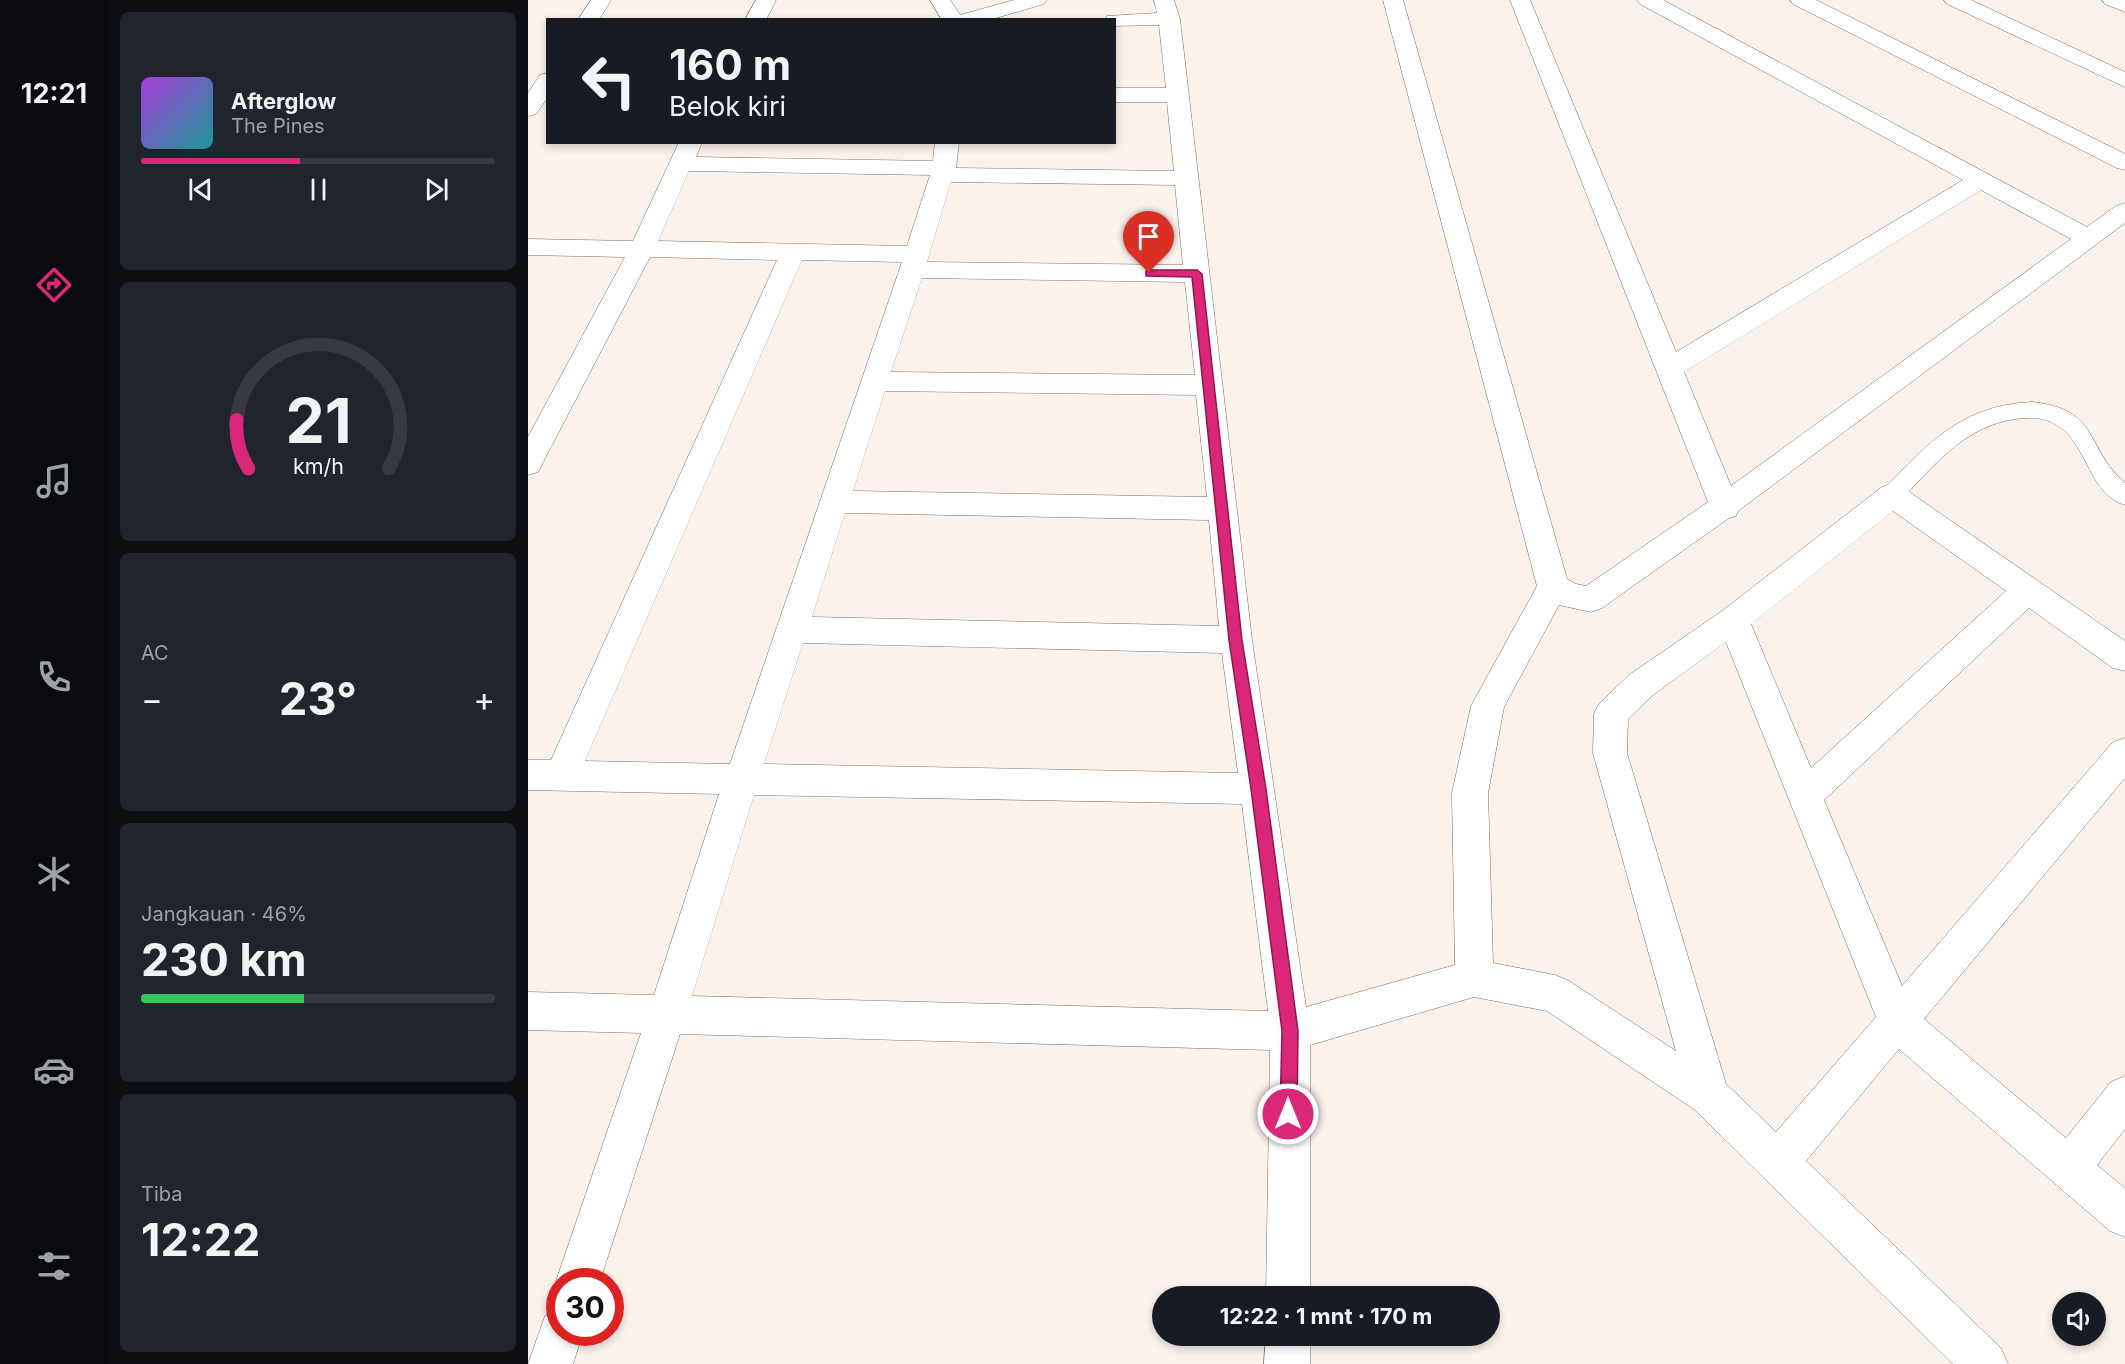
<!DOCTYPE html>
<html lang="id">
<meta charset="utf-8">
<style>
body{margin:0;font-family:Inter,sans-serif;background:#20242c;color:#f1f3f6;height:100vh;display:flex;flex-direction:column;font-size:22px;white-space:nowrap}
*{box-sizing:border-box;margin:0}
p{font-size:20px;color:#9ea1a6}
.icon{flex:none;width:33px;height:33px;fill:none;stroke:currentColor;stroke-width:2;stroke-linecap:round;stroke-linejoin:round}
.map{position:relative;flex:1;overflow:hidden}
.sheet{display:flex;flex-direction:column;gap:12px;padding:12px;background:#0d0f14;width:420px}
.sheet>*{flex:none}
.hud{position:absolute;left:18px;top:18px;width:570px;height:126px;border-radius:0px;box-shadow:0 3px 9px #0003;background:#171b24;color:#f1f3f6;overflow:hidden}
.controls{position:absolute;left:1524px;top:1292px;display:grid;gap:12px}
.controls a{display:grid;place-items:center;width:54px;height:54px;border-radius:50%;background:#171b24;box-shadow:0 3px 9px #0003;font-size:30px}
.speed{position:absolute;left:18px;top:1268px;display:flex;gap:12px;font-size:30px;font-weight:700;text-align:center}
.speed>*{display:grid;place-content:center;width:78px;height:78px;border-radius:50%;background:#171b24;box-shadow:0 3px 9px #0003;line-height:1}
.speed .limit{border:9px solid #d22;background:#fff;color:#111}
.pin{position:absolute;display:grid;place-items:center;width:51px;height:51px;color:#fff;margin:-62px -26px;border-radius:50% 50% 50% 0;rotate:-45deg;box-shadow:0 0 6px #0007}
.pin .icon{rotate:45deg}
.me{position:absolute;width:66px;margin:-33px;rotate:0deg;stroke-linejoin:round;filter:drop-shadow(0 0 4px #0008)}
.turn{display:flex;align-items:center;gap:21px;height:126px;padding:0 24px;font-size:27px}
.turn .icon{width:78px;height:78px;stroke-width:2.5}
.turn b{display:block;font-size:42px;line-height:51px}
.big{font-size:45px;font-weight:700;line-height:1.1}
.sheet .tile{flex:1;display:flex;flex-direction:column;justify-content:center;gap:9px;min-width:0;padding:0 21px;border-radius:9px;background:#20242c}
.sheet .dial{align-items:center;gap:0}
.dial svg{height:156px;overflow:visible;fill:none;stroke:#363941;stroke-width:7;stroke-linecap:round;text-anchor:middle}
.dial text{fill:#f1f3f6;stroke:none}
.song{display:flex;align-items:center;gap:18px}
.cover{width:72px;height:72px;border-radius:9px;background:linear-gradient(135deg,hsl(280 70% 55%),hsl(180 70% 35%))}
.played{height:6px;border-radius:3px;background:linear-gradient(90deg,#db2777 45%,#363941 45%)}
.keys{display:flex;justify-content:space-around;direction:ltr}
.heat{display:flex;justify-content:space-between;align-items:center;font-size:33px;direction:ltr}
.charge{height:9px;border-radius:4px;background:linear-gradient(90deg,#34c759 46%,#363941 0)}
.trip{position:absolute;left:624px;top:1286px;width:348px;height:60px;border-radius:30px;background:#171b24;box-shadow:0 3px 9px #0003;font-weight:700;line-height:60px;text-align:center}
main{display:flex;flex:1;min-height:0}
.menu{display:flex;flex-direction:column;width:108px;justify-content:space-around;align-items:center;background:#090b0e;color:#9ea1a6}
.menu .icon{width:42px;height:42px}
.menu .on{color:#db2777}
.menu b{font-size:27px;color:#f1f3f6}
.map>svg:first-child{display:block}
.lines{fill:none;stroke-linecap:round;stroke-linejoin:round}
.service-casing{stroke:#766e69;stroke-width:1}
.minor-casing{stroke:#766e69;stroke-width:1}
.service{fill:#fff;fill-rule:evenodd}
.minor{fill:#fff;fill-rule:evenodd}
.route{fill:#db2777;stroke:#8e194d;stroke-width:1.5}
</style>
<main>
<nav class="menu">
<b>12:21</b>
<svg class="icon on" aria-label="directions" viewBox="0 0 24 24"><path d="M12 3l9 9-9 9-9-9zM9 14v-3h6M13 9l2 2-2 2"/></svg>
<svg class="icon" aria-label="music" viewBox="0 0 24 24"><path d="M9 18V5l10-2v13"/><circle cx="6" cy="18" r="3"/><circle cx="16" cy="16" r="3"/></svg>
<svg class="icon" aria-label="phone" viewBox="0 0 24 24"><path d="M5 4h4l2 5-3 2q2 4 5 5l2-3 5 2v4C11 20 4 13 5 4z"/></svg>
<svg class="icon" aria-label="climate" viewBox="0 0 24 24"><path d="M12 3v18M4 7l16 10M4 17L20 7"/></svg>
<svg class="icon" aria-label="car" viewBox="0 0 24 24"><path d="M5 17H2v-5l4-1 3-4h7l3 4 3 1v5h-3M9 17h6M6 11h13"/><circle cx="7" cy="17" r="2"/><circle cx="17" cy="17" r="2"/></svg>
<svg class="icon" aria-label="filters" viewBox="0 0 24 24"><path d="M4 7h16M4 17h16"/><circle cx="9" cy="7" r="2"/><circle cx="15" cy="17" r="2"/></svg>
</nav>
<section class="sheet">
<div class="tile">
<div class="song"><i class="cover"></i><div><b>Afterglow</b><p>The Pines</p></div></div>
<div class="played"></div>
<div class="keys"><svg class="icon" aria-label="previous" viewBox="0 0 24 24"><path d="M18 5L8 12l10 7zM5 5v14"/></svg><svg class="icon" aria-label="pause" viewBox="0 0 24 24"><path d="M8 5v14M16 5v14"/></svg><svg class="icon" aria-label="next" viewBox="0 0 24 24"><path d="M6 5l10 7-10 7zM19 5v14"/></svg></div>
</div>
<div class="tile dial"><svg viewBox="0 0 100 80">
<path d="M14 69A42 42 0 1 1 86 69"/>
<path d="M14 69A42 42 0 0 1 8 44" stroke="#db2777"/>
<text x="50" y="56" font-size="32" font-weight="700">21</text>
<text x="50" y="72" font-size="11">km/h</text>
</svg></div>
<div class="tile"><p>AC</p>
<div class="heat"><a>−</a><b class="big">23°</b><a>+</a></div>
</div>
<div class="tile"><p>Jangkauan · 46%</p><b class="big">230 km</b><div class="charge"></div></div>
<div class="tile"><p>Tiba</p><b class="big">12:22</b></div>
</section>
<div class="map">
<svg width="1597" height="1364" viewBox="0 0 1597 1364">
<rect width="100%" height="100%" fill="#fcf2ec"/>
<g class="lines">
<g class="service-casing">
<path id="service" d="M1504 402C1573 409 1557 449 1597 483V505C1568 496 1562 464 1546 442 1535 425 1519 417 1499 418 1442 420 1409 462 1372 501L1364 504 1356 501 1353 495 1356 489C1401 442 1435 405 1504 402Z"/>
</g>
<g class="minor-casing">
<path id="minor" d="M63 0H83L71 20H50Z
M228 0H248L238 20H217Z
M402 0H422L432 15 486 0H519L516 4 461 20H414Z
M626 0H646L652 19 724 640 778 1007 927 965 924 793 943 706 1009 586 855 0H875L1039 579 1048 584 1058 586 1180 502 982 0H1002L1148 352 1435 180 1112 4 1109 0H1135L1559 227 1588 206 1597 203V223L1210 511 1208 516 1201 518 1074 608 1063 612 1031 605 976 707 960 793 965 963 1027 975 1041 981 1148 1051 1065 753 1066 714 1071 704 1101 675 1194 611 1354 487 1364 484 1374 487 1597 641V671L1585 668 1501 608 1296 800 1374 986 1585 742 1597 738V778L1396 1019 1538 1138 1583 1082 1597 1076V1129L1569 1165 1597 1188V1237L1582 1231 1371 1049 1278 1161 1473 1348 1480 1364H1425L1167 1110 1019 1011 946 997 782 1045V1296H738L742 1050 152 1034 72 1281H32V1289L28 1281 113 1033 0 1030V992L126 995 191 794 0 790V760H23L249 260 122 257 10 472 0 475V437L97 257 0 255V239L105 241 151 142H174L168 157 405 161 407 142H431L428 168 646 171 639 102H586V88H638L631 25 586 26V20H576L579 16 629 13ZM161 171 402 175 379 246 130 241ZM423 182 647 185 655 265 399 262ZM1453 190 1543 239 1203 486 1156 372ZM274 260 374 262 202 764 57 761ZM394 278 657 282 667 375 363 372ZM357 391 668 395 679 497 325 491ZM1365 511 1478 591 1283 768 1223 624ZM317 513 681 520 691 626 284 617ZM1198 642 1348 1017 1248 1132 1198 1084 1099 753 1100 719 1125 695ZM275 643 694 653 710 773 236 764ZM226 795 714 804 740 1011 164 996Z
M1262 0H1288L1597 154V170L1589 168 1265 4Z
M1416 0H1443L1597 72V87L1419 4Z
M1574 0H1597V12L1577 4Z
M20 73V97L8 114 0 116V93L12 75Z
M32 1310V1332H55L45 1364H0L17 1316Z
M738 1335H782V1364H736Z"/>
</g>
<use href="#service" class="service"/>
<use href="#minor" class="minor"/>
</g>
<path class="route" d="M621 270H669L674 274 714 640 738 789 770 1031 769 1114 766 1120 760 1122 754 1120 752 1114 754 1031 723 789 701 640 664 277 618 276V271Z"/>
</svg>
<div class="controls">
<a><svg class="icon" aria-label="sound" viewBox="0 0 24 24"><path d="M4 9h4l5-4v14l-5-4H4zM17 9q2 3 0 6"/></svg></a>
</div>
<div class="speed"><div class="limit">30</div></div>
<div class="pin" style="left:621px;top:273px;background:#d93025"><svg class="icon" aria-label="arrive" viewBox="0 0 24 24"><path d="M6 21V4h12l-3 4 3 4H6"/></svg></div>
<svg class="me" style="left:760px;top:1114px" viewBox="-20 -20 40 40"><circle r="17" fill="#db2777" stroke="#fff" stroke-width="3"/><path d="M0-11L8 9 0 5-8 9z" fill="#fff"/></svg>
<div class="trip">12:22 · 1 mnt · 170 m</div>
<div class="hud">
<div class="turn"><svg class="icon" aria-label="left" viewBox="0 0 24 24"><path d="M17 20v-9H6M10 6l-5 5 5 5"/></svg><div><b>160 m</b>Belok kiri</div></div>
</div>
</div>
</main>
